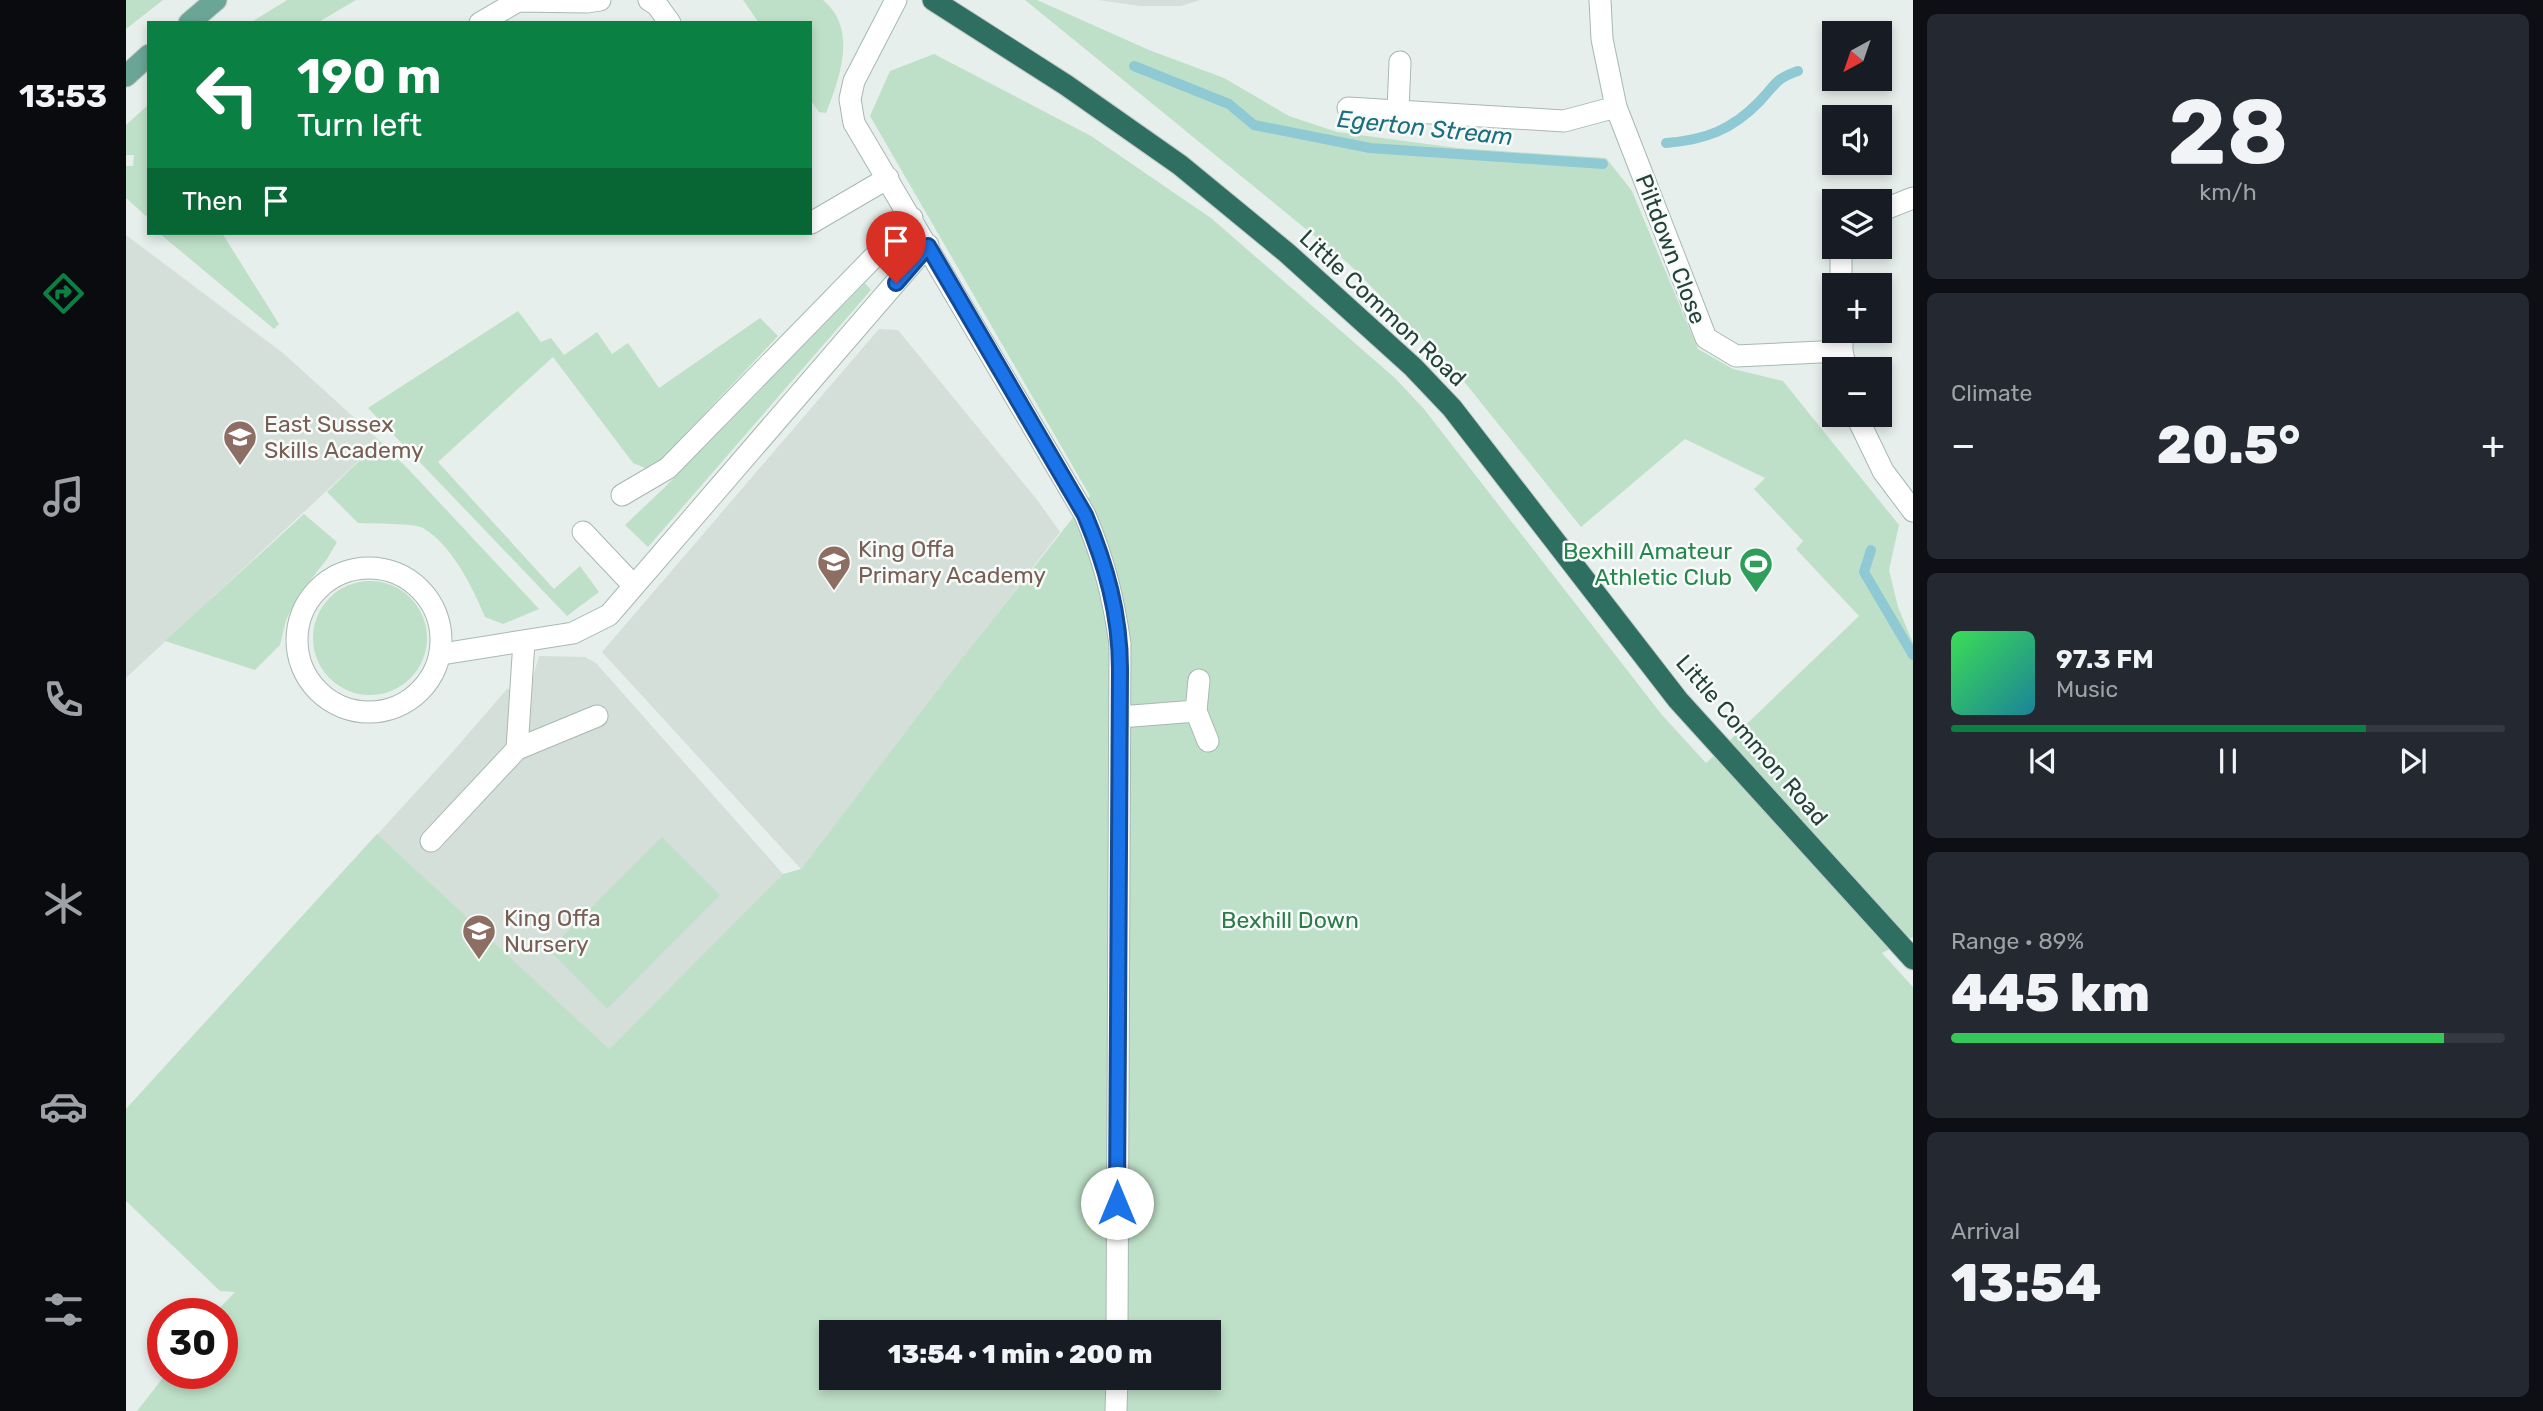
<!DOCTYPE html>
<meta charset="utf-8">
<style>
body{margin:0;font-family:Rubik,sans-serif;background:#242831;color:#f1f3f6;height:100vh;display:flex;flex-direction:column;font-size:26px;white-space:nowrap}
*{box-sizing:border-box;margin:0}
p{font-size:23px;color:#9ea1a6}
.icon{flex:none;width:38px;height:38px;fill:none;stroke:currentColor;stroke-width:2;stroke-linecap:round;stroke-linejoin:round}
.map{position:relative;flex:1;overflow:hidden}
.side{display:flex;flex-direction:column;gap:14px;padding:14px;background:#0d0f14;width:630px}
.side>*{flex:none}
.guide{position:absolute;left:21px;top:21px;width:665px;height:214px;border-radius:0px;box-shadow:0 4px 10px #0003;background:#0b8043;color:#fff;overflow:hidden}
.needle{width:46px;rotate:220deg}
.controls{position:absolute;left:1696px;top:21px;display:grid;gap:14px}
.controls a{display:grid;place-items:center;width:70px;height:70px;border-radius:0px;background:#171b24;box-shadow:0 4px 10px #0003;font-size:35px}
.speed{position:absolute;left:21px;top:1298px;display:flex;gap:14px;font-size:35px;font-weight:700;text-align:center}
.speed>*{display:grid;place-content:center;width:91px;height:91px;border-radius:50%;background:#171b24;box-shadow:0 4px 10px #0003;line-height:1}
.speed .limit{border:10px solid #d22;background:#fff;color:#111}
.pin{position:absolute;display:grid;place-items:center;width:60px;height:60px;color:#fff;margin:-72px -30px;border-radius:50% 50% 50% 0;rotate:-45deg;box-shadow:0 0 7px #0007}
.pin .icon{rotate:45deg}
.me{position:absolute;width:77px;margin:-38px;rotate:0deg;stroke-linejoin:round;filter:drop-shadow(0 0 5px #0008)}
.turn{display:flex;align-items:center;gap:24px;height:147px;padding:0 35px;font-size:32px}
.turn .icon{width:91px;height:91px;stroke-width:2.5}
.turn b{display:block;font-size:49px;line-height:60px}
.then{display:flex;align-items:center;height:66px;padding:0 35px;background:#0003;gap:14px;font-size:26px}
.big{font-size:52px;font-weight:800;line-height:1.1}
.side .tile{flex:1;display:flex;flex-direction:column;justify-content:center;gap:10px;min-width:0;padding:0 24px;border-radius:10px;background:#242831}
.side .dial{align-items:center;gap:0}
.dial b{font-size:91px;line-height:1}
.song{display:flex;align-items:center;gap:21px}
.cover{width:84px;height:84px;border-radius:10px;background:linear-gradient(135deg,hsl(130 70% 55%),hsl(190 70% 35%))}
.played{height:7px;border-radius:4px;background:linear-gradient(90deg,#0b8043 75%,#363941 75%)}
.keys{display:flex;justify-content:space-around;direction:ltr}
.heat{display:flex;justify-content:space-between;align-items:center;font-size:38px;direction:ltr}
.charge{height:10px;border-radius:5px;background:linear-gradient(90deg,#34c759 89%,#363941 0)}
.trip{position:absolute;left:693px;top:1320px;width:402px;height:70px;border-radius:0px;background:#171b24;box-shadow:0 4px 10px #0003;font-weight:800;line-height:70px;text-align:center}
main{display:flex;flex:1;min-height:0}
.menu{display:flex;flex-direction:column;width:126px;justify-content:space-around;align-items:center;background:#090b0e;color:#9ea1a6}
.menu .icon{width:49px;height:49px}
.menu .on{color:#0b8043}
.menu b{font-size:32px;color:#f1f3f6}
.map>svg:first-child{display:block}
.built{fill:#d4dfda}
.green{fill:#bfe0c8;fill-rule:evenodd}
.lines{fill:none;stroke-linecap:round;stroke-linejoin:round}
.stream{stroke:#8ec9d4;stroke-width:10}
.minor-casing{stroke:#a8b8b2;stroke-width:23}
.major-casing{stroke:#c2cac8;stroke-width:23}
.highway-casing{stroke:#c2cac8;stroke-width:23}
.minor{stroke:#fff;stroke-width:21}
.major{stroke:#6aa596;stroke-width:21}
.highway{stroke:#2f6f62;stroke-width:21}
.route-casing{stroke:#114b97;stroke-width:18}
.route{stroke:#1a73e8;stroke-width:12}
.labels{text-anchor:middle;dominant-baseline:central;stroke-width:5;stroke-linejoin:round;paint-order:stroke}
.street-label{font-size:23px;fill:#24423a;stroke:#f7fbf9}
.education-label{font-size:23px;fill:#785e54;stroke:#f7fbf9;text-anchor:start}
.leisure-label{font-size:23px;fill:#27864d;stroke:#f7fbf9;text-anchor:end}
.park-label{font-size:23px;fill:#2d7a4b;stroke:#f7fbf9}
.water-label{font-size:24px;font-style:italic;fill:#1c6f80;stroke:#f7fbf9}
</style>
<main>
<nav class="menu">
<b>13:53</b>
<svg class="icon on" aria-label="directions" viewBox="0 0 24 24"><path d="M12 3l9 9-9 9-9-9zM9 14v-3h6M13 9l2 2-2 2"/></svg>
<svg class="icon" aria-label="music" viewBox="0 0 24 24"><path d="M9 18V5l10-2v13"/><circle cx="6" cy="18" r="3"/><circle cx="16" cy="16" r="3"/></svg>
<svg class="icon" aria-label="phone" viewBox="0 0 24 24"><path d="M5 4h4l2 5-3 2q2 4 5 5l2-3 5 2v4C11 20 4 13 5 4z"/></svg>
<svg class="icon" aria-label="climate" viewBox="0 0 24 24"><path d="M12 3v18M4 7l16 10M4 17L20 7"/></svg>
<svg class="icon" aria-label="car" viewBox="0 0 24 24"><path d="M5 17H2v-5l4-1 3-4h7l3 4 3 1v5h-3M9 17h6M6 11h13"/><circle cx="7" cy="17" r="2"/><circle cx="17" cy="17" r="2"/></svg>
<svg class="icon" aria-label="filters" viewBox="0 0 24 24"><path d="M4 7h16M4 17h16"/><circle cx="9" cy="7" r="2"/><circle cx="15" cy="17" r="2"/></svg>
</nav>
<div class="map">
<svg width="1787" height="1411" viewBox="0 0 1787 1411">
<rect width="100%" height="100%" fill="#e6efeb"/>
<path class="built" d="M972 0H1074L1055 6H1014Z
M0 235 157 353 254 441 0 678Z
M753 329 772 330 912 501 934 532 675 869 476 652Z
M413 656 459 657 470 663 657 874 483 1049 0 1109 323 756 381 689 402 694Z"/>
<path class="green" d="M0 0H37L0 29Z
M161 0H230L191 23H124Z
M617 0H697C732 29 714 77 700 113L693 112 684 99V23H633Z
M899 0H911L1023 50 1098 78 1163 116 1211 132 1331 148 1480 158 1506 191 1572 349 1607 369 1657 381 1773 525 1763 570 1772 607 1787 643V937L1756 953 1787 987V1411H11L40 1374H96V1314H88L109 1292 94 1291 0 1201V1109L251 834 483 1049 657 874 675 869 827 670 964 496 744 116 764 71 808 54 965 136 1085 218 1269 378 1298 409 1536 715 1580 763 1733 616 1670 549 1677 541 1628 489 1639 478 1559 439 1455 527 1336 379 1223 264ZM705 1332H1083V1377H705Z
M23 104V213L20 216 0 198V166H7L8 155H0V125Z
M33 233H96L153 324 148 329Z
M739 283 745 290 522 547 499 525 539 487Z
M392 311 415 342 425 338 438 355 471 332 486 354 502 343 533 388 634 318 652 336 536 459 522 469 507 463 427 357 312 462 428 589 454 566 473 592 441 616 242 408Z
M254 441 284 471 413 609 377 624 359 617C347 588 326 545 297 528 289 523 244 524 232 523L201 492Z
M178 514 211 542 201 559 172 596 160 620 154 645 129 670 39 641Z
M187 638a57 57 0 1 1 114 0a57 57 0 1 1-114 0Z
M536 837 594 895 481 1009 423 950Z"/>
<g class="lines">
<path class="stream" d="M1008 66 1103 104 1128 125 1244 148 1477 164
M1540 143C1579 140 1606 130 1634 101 1649 85 1650 78 1672 71
M1745 550 1738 572 1787 655"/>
<g class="minor-casing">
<path id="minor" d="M523 0 531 5 544 23
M770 0 728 81 724 99 728 123 959 515C978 560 987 596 994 644L991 1332
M1474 0 1476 39 1490 107 1580 338 1610 356 1716 351
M354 23 392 1 461 2 474 0
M1222 108 1438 121 1490 107
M1272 110 1274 62
M1754 211 1787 198
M684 222 685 223 762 178
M1715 247V285
M1716 331V351L1720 369
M1730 415 1757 471 1787 511
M496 495 542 468 786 218
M457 532 508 586
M171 640a72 72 0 1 1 144 0a72 72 0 1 1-144 0Z
M316 654 447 633 483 615 802 245
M1073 680 1070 711 1082 741
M994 717 1070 711
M391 749 471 716
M305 841 391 749 398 641
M990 1411 991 1377"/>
</g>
<g class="major-casing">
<path id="major" d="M63 23 90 0
M0 76 23 55"/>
</g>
<g class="highway-casing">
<path id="highway" d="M807 0 940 85 1054 165 1161 253 1287 367 1326 408 1552 700 1787 959"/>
</g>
<use href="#minor" class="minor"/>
<use href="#major" class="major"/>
<use href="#highway" class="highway"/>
</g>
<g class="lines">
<g class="route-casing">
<path id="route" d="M770 283 802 246 959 515C980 565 994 614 994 669L991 1203"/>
</g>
<use href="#route" class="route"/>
</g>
<defs>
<g id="school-pin" transform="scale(1.75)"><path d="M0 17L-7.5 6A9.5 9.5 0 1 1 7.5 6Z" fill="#8d6e63" stroke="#f7fbf9"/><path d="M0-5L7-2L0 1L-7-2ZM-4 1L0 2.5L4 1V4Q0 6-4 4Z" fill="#fff"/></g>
<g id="stadium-pin" transform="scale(1.75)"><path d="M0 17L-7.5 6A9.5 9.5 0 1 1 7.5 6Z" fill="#2e9e5b" stroke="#f7fbf9"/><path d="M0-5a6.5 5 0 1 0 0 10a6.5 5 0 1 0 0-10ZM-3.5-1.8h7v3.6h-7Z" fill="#fff"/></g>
</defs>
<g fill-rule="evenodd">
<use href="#school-pin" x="114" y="437"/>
<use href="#school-pin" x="708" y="562"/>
<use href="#stadium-pin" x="1630" y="564"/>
<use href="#school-pin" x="353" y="931"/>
</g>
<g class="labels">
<g class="street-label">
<text transform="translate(1545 249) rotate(69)">Piltdown Close</text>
<text transform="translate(1257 308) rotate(43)">Little Common Road</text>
<text transform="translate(1626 740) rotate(49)">Little Common Road</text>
</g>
<g class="education-label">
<text x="138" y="424">East Sussex<tspan x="138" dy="26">Skills Academy</tspan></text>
<text x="732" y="549">King Offa<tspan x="732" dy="26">Primary Academy</tspan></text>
<text x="378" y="918">King Offa<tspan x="378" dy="26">Nursery</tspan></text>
</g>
<g class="leisure-label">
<text x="1606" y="551">Bexhill Amateur<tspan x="1606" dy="26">Athletic Club</tspan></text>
</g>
<g class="park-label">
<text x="1164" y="920">Bexhill Down</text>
</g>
<g class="water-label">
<text transform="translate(1299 128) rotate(6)">Egerton Stream</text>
</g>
</g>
</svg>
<div class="controls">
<a><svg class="needle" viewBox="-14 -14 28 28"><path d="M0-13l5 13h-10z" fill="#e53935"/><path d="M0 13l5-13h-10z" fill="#9ea1a6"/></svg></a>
<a><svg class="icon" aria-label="sound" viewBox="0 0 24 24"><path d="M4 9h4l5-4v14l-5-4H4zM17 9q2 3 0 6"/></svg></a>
<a><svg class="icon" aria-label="layers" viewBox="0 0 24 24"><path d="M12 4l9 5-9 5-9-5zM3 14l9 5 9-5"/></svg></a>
<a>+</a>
<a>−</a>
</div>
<div class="speed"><div class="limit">30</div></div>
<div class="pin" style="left:770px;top:283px;background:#d93025"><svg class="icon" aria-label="arrive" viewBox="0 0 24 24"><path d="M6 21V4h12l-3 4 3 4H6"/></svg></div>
<svg class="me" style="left:991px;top:1203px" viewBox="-20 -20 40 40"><circle r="19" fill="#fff"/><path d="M0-13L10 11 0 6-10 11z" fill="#1a73e8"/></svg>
<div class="trip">13:54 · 1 min · 200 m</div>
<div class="guide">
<div class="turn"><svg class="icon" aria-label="left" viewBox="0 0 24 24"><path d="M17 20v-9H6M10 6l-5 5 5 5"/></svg><div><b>190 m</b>Turn left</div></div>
<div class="then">Then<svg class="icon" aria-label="arrive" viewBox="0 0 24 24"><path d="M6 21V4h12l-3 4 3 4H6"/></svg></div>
</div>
</div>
<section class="side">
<div class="tile dial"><b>28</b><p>km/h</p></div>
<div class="tile"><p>Climate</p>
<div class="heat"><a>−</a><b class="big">20.5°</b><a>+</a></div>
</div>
<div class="tile">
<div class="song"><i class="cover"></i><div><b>97.3 FM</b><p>Music</p></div></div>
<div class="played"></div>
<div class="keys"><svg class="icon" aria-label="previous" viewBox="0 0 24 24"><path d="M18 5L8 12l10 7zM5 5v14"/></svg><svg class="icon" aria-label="pause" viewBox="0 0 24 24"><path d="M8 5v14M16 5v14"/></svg><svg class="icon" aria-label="next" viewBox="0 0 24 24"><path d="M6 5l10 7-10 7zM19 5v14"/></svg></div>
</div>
<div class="tile"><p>Range · 89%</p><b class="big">445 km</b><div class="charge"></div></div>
<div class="tile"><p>Arrival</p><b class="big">13:54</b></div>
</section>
</main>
